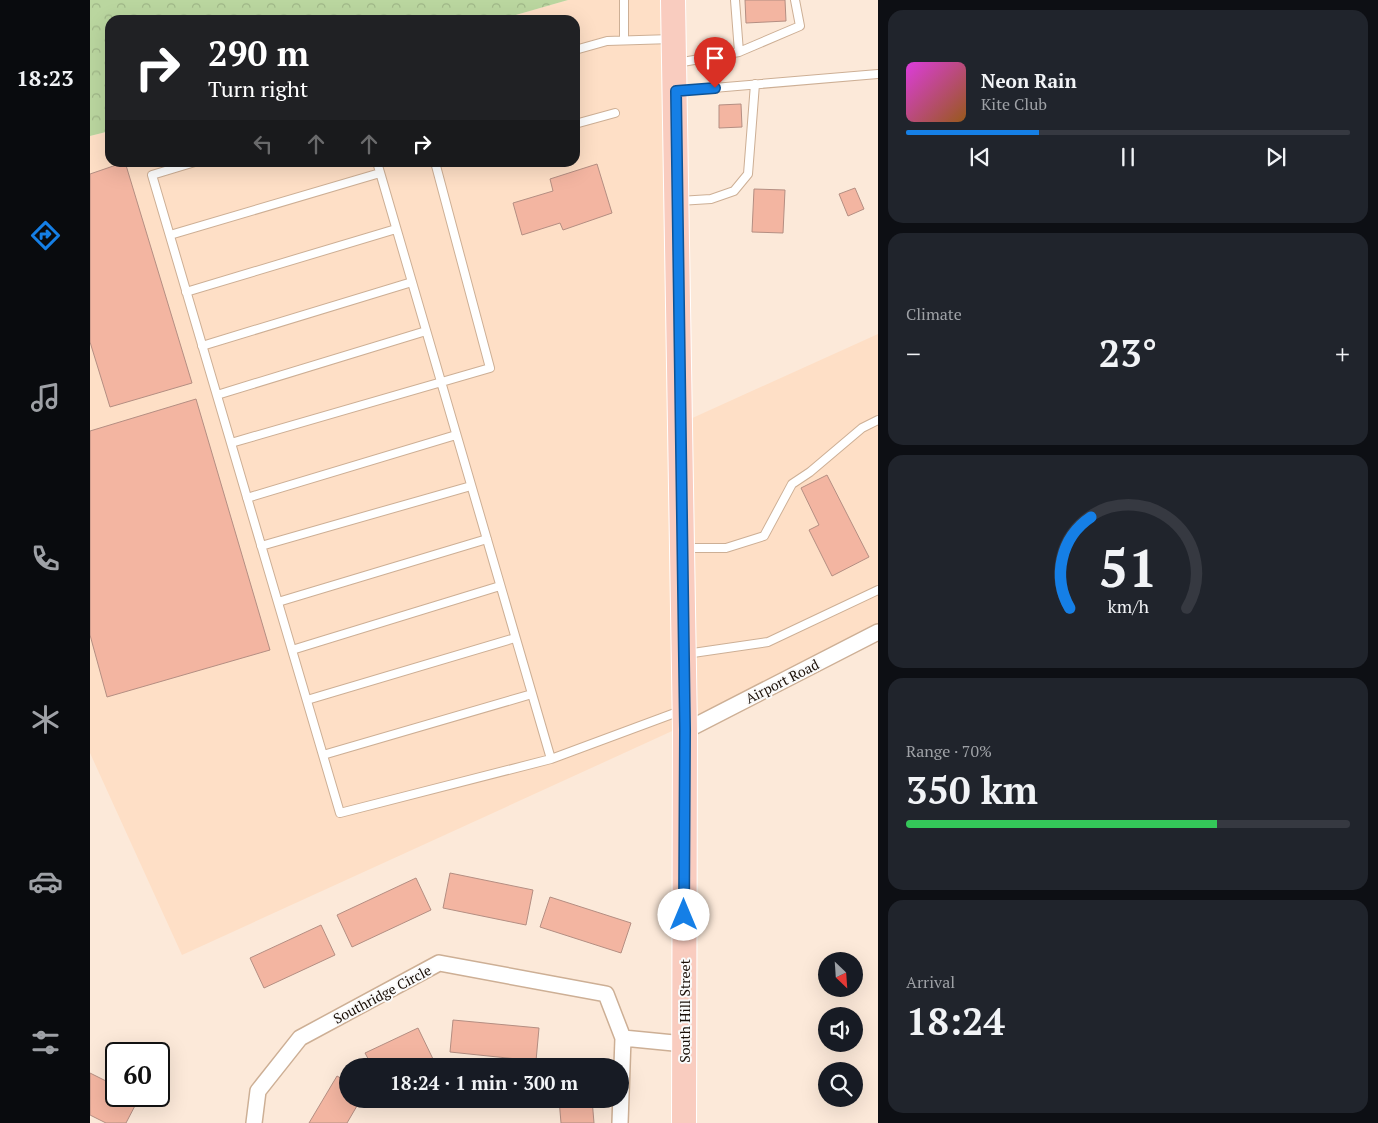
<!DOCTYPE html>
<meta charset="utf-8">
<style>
body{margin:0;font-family:"PT Serif",serif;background:#20242c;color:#f1f3f6;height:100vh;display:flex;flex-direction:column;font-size:19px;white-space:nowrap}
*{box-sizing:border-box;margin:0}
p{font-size:16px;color:#9ea1a6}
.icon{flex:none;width:28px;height:28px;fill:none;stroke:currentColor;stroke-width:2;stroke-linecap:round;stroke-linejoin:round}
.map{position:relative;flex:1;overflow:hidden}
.side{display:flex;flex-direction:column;gap:10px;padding:10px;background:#0d0f14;width:500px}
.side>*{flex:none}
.hud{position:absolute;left:15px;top:15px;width:475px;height:152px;border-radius:15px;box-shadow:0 5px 20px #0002;background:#202124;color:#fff;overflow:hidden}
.needle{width:32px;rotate:155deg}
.controls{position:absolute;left:728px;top:952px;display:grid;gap:10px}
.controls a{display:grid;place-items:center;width:45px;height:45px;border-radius:50%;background:#171b24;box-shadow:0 5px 20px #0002;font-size:25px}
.speed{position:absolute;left:15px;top:1042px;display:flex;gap:10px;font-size:25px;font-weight:700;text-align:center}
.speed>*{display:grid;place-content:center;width:65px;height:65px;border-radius:50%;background:#171b24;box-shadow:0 5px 20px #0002;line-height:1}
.speed .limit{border:2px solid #111;border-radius:8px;background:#fff;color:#111}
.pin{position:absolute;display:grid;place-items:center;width:42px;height:42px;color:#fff;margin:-51px -21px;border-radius:50% 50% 50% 0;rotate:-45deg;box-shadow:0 0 5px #0007}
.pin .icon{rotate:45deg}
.me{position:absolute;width:55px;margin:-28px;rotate:0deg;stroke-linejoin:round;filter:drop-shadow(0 0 4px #0008)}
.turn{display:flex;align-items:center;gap:18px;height:105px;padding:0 20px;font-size:22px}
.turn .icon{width:65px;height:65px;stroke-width:2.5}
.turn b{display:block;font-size:35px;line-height:42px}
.lanes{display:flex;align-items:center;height:48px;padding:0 20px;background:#0003;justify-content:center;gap:25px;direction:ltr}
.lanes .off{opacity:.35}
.big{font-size:38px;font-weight:800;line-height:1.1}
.side .tile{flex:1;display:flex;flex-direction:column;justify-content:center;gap:8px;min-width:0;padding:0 18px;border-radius:15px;background:#20242c}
.side .dial{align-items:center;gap:0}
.dial svg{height:130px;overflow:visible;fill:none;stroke:#363941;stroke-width:7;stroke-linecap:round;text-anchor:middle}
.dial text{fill:#f1f3f6;stroke:none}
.song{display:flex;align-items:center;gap:15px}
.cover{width:60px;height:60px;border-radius:8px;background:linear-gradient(135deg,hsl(300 70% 55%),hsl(30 70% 35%))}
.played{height:5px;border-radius:2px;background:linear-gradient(90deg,#157fe6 30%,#363941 30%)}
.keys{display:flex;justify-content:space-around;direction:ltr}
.heat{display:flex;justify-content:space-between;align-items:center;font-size:28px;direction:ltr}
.charge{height:8px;border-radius:4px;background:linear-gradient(90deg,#34c759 70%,#363941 0)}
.trip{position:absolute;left:249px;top:1058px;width:290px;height:50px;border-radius:25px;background:#171b24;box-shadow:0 5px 20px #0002;font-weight:800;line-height:50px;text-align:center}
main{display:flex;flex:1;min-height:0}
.menu{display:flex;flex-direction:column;width:90px;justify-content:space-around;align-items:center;background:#090b0e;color:#9ea1a6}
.menu .icon{width:35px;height:35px}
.menu .on{color:#157fe6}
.menu b{font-size:22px;color:#f1f3f6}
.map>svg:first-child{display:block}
.built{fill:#fedfc6}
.forest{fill:url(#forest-crowns)}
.building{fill:#f3b5a1;stroke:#b48e82}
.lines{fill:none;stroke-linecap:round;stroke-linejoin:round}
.service-casing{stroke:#cdaf95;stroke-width:10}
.minor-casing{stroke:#cdaf95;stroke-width:18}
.primary-casing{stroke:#fff;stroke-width:26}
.service{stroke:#fff;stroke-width:8}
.minor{stroke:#fff;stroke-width:15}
.primary{stroke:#f9ccbf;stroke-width:24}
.route-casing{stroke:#0e5396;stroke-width:12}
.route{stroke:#157fe6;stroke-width:9}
.labels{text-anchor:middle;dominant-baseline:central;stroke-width:4;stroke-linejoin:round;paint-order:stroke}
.street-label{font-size:14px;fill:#180d05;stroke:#fafafa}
</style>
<main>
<nav class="menu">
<b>18:23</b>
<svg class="icon on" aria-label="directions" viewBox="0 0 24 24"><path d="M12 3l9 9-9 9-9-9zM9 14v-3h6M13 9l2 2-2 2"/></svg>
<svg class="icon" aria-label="music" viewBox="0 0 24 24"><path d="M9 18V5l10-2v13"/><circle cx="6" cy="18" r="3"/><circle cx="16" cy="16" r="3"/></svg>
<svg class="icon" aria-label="phone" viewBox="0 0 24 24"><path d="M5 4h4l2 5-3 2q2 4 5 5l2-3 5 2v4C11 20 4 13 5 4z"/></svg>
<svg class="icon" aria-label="climate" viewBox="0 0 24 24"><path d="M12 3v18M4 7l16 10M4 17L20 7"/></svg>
<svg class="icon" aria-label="car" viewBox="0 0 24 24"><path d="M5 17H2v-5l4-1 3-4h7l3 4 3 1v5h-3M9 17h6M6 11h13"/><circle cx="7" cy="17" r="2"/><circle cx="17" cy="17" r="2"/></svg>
<svg class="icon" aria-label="filters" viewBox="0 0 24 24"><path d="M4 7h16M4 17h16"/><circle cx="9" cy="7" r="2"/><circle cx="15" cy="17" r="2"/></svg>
</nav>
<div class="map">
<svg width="788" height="1123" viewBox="0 0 788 1123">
<defs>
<pattern id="forest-crowns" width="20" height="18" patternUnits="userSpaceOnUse" patternTransform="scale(1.25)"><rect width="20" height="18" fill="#bad69f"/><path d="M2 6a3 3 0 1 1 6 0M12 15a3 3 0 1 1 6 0" fill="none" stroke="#9fb687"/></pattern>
</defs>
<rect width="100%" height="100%" fill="#fce9d9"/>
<path class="built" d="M478 0H573L587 425 788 334V637L92 955 0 753V136L20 131V162H485V20H408Z"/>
<path class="forest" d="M0 0H478L408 20H20V131L0 136Z"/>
<path class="building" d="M655 0H695L696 21 656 23Z
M651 104 652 127 629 128V105Z
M35 162 102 383 20 407 0 342V174Z
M507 164 522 213 473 230 470 223 432 235 423 203 463 191 460 179Z
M765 188 774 209 758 216 749 194Z
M664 189 695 190 693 233 662 232Z
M106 399 180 650 17 697 0 635V431Z
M737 475 779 557 742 576 719 530 729 525 711 488Z
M360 873 443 890 436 925 353 908Z
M326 878 341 910 262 947 247 915Z
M460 897 541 923 531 953 450 927Z
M231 925 245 955 174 988 160 958Z
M363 1020 449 1028 446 1061 360 1052Z
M328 1028 343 1059 327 1066H282L275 1053Z
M500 1064V1066H469Z
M0 1073 26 1086V1096L49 1098 36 1123H16L0 1115Z
M247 1076 258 1082V1099H271L257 1123H219Z
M469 1099H502L504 1123H471Z"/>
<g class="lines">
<g class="service-casing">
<path id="service" d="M534 0V40
M645 0 649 52
M485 50 517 41 582 39
M587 63 649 52 710 26 705 0
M588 91 788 74
M485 124 525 113
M105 162 62 175 250 813 461 759 593 710
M287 162 461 759
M589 201 621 199 644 191 658 174 665 84
M80 235 290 173
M96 292 306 229
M112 346 322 282
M127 395 336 331
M141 443 400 368 345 162
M157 498 366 435
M171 546 381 486
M595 548H636L674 536 702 484 720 472 772 428 788 420
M188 602 397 539
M202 650 410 586
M596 654 678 642 788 590
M217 700 425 638
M233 755 442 694"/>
</g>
<g class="minor-casing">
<path id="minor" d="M595 731 788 632
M533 1038 594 1044
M164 1123 168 1091 210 1038 349 963 516 994 533 1038 530 1123"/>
</g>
<g class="primary-casing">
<path id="primary" d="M583 0 595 731 594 1123"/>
</g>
<use href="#service" class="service"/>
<use href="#minor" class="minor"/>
<use href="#primary" class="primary"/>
</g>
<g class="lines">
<g class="route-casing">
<path id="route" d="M594 915 595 730 586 91 625 88"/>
</g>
<use href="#route" class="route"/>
</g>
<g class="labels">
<g class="street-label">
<text transform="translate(692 681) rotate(-27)">Airport Road</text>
<text transform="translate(292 994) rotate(-28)">Southridge Circle</text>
<text transform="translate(594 1011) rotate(-90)">South Hill Street</text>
</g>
</g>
</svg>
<div class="controls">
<a><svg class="needle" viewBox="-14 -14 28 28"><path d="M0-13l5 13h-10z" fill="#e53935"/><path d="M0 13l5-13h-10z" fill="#9ea1a6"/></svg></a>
<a><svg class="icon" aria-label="sound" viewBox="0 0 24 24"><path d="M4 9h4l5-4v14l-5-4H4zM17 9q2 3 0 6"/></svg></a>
<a><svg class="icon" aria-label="search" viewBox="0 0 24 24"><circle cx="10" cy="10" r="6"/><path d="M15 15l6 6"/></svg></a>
</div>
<div class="speed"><div class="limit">60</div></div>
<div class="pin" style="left:625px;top:88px;background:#d93025"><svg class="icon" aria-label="arrive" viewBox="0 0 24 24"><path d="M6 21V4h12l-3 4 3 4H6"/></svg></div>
<svg class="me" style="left:594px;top:915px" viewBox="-20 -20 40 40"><circle r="19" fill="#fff"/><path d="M0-13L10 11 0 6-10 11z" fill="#157fe6"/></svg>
<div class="trip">18:24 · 1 min · 300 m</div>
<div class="hud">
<div class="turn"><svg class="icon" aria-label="right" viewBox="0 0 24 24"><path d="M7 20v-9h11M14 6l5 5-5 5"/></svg><div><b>290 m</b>Turn right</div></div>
<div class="lanes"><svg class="icon off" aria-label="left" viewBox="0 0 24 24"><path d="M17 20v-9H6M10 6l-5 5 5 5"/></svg><svg class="icon off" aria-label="ahead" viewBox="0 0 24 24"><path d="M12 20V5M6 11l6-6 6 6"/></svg><svg class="icon off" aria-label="ahead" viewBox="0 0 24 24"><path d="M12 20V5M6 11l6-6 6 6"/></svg><svg class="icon" aria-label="right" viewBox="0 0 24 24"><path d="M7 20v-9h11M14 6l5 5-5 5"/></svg></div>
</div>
</div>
<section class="side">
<div class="tile">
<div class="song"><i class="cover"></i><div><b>Neon Rain</b><p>Kite Club</p></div></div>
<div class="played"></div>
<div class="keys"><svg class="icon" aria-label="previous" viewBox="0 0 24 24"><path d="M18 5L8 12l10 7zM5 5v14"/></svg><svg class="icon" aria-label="pause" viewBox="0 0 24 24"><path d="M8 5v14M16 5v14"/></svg><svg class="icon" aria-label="next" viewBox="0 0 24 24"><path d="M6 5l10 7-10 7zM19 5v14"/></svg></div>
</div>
<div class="tile"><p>Climate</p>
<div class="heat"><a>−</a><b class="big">23°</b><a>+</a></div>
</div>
<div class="tile dial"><svg viewBox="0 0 100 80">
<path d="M14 69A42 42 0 1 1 86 69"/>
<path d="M14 69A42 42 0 0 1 27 13" stroke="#157fe6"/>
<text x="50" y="56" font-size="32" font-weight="700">51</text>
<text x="50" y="72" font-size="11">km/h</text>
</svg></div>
<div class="tile"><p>Range · 70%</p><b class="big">350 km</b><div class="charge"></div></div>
<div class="tile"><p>Arrival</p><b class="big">18:24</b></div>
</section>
</main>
